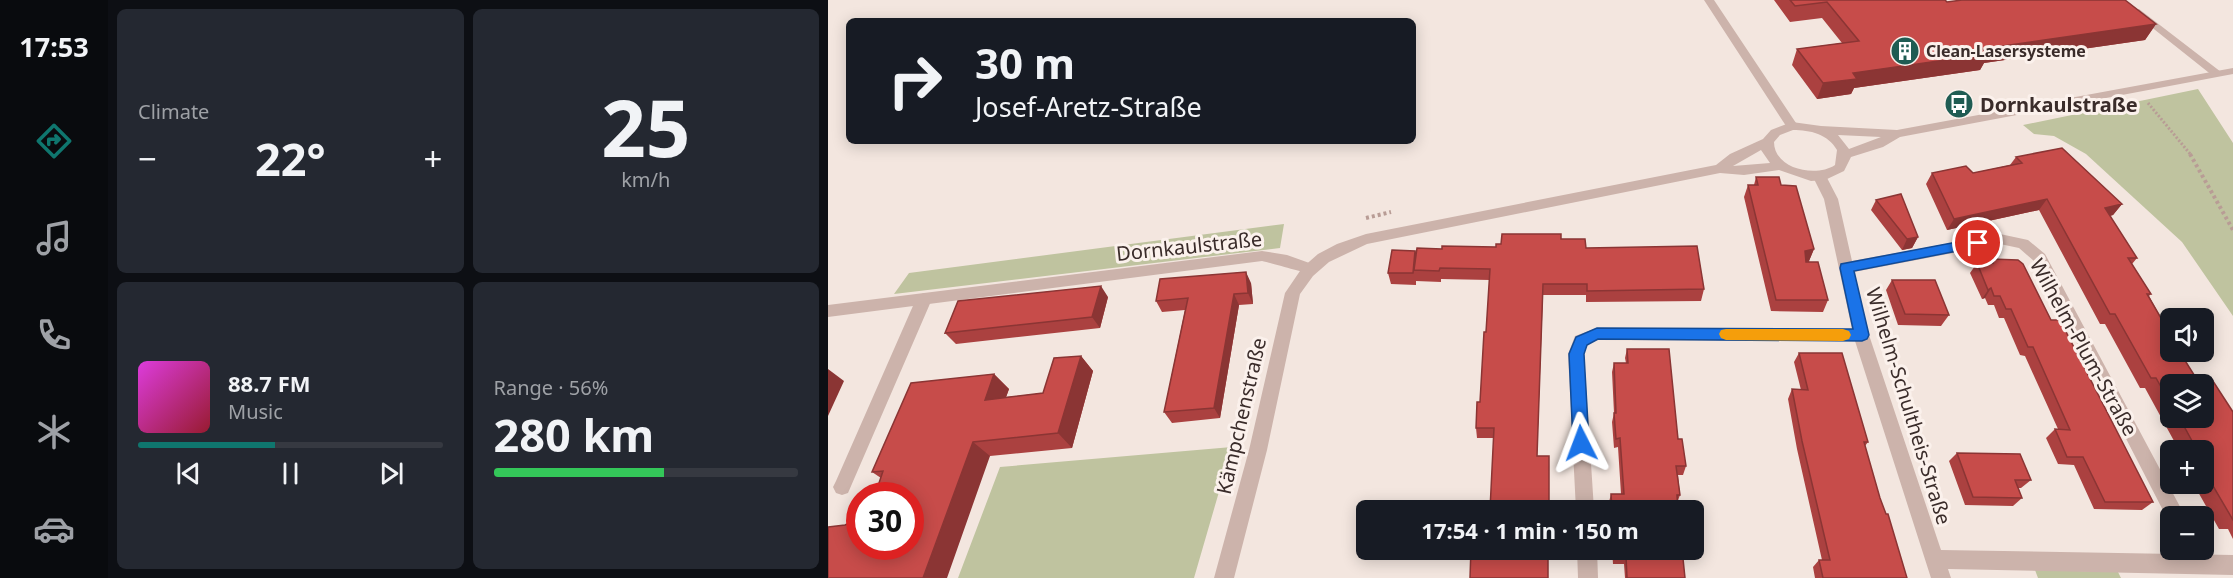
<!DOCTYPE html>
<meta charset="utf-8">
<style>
body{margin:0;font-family:"Noto Sans",sans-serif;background:#242831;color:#f1f3f6;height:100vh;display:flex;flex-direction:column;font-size:22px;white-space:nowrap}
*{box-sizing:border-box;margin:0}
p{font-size:20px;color:#9ea1a6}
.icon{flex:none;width:33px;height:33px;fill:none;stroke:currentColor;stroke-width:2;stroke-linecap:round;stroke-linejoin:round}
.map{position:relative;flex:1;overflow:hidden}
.details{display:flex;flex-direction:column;gap:9px;padding:9px;background:#0d0f14;width:720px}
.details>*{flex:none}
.guide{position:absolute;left:18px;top:18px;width:570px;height:126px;border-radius:9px;box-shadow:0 3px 15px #0003;background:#171b24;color:#f1f3f6;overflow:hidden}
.fabs{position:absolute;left:1332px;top:308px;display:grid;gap:12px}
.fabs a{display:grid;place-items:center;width:54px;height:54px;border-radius:9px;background:#171b24;box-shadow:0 3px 15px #0003;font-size:30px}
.speed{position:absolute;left:18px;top:482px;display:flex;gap:12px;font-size:30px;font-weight:700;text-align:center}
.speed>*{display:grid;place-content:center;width:78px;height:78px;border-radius:50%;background:#171b24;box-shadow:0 3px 15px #0003;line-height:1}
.speed .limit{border:9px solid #d22;background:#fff;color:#111}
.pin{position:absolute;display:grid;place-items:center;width:51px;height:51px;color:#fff;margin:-26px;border:3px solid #fff;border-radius:50%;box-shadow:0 2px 6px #0007}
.me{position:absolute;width:66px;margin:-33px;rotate:357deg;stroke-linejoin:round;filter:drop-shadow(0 0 4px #0008)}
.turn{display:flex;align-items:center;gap:21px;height:126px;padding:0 30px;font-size:27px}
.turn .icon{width:78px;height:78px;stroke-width:2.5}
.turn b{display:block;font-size:42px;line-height:51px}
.big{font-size:45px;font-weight:700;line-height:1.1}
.details .widget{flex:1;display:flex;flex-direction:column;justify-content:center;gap:9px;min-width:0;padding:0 21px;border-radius:9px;background:#242831}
.details .dial{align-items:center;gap:0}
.dial b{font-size:78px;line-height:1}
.song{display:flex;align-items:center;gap:18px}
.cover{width:72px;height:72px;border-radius:9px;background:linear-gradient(135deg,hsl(300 70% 55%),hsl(350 70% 35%))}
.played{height:6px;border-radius:3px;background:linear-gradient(90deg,#0f766e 45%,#363941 45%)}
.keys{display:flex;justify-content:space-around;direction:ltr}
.heat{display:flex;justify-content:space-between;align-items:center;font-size:33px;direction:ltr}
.charge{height:9px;border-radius:4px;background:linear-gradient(90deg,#34c759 56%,#363941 0)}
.details .tiles{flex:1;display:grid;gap:9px;grid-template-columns:repeat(2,1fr)}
.trip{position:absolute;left:528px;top:500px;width:348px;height:60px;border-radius:9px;background:#171b24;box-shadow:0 3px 15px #0003;font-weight:700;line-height:60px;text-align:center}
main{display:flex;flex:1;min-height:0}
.tabs{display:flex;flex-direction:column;width:108px;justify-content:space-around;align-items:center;background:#090b0e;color:#9ea1a6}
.tabs .icon{width:42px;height:42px}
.tabs .on{color:#0f766e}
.tabs b{font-size:27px;color:#f1f3f6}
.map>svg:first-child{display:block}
.green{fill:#bfc39f}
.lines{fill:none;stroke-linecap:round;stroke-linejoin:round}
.path-far1{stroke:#b89c95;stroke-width:3;stroke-dasharray:2 2;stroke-linecap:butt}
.path{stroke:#b89c95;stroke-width:4;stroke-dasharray:3 3;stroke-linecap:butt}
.service{fill:#ccb3ab;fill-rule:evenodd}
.minor{fill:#ccb3ab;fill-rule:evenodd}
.tertiary{fill:#ccb3ab;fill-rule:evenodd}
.wall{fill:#ab4140;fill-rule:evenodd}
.shaded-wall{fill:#8b3534}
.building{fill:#c74c4a;stroke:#8b3534;stroke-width:1.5}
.route{fill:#1a73e8;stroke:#114b97;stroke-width:1.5}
.slow{fill:#f59e0b}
.labels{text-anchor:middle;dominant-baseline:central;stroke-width:6;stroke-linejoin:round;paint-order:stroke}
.far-poi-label{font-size:16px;font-weight:bold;fill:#3a2c2a;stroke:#fbf1ec;text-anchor:start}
.poi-label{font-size:20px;font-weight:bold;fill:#3a2c2a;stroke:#fbf1ec;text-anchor:start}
.street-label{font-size:20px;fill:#3a2c2a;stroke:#fbf1ec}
</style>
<main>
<nav class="tabs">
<b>17:53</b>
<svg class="icon on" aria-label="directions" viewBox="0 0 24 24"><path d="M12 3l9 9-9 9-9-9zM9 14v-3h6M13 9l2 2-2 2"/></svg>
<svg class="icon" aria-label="music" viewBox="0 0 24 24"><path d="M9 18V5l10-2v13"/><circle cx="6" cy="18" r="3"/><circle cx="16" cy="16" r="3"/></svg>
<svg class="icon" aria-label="phone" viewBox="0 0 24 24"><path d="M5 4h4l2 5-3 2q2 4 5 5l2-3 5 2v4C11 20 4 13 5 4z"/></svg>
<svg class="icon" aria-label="climate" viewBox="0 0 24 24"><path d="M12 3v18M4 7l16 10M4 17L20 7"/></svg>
<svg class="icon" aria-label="car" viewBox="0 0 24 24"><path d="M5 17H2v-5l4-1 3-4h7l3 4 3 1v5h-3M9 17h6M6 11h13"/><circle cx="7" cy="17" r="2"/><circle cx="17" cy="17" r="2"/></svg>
</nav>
<section class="details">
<div class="tiles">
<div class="widget"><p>Climate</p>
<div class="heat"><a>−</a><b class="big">22°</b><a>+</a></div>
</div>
<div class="widget dial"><b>25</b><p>km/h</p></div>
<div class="widget">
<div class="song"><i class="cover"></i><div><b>88.7 FM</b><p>Music</p></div></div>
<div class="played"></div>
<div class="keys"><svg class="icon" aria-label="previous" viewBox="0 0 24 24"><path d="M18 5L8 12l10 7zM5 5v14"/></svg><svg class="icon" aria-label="pause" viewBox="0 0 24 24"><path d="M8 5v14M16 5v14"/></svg><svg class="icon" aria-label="next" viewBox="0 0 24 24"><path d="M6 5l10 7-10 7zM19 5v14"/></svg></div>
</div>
<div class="widget"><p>Range · 56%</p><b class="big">280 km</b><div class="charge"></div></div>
</div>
</section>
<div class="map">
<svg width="1405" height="578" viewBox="0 0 1405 578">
<rect width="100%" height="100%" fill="#f3e6df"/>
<path class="green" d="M1370 89 1405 143V316L1354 242 1258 154 1226 136 1206 134 1195 125Z
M456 224 452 248 66 294 81 273Z
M404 447 366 578H130L172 467Z
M1207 570 1290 572 1293 578H1210Z"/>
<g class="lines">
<path class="path-far1" d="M1320 103 1363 155"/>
<path class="path" d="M1362 154 1405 230
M538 218 563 212"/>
<path class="service" d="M1311 9 1393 72V76H1385L1307 14 1306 12Z
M96 293 101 295 104 299 20 493 14 495 8 493 5 487 8 481 88 299 91 295Z"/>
<path class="minor" d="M876 0H886L970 126 968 129H960Z
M992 172 997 174 1010 199 1024 261 1172 234 1200 240 1217 254 1357 516H1342L1341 522 1207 262 1191 248 1172 244 1026 272 1041 335 1113 550 1405 555V575L1120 569 1123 578H1103L1027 341 770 340 759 345 756 354 766 510H748L740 354 747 336 769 328 1024 329 996 199 985 177Z
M434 251 459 255 487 265 489 269 487 273C481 275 445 263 434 261L0 317V305Z
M749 549H769L770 578H750Z"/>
<path class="tertiary" d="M1405 68V74L1072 137 1055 147 1023 157 1016 171 997 180 983 181 951 170 916 175 892 173 539 244 501 262 485 276 472 294 439 450 406 578H386L421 450 457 293 474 268 490 254 509 244 538 234 888 165 902 154 935 139 943 130 964 122 993 126 1069 130ZM965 130C982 130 1000 134 1009 150L1007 165C988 178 946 169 946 142L952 135ZM1010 135 1053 137 1021 149ZM933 150 942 163 905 166Z"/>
</g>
<path class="wall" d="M946 0H1117L1119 2 1328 24 1317 40 1156 63 1152 70 1026 88 1023 94 989 99 964 65 969 49 1014 43 994 18 962 22Z
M1188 157 1294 204 1285 215 1282 216 1309 258 1304 264 1323 294 1321 296 1337 325 1336 326 1368 378 1405 412V539L1400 529H1391L1365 483H1376V450H1351L1317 388H1312L1277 324H1272L1211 210 1119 230 1098 184 1104 173H1145L1182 165ZM1342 384 1376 417H1342Z
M928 177 953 185 986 249 981 261 1000 300 995 312 943 311 916 197 920 185H926Z
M1048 200 1090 237 1084 248 1074 250 1043 210Z
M733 239 758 248 876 289 873 301 758 302V295H715L709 456 721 510 665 438H649L648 428 652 402 662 280 613 279V282L588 281V285L563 284 560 273 588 256 614 249 668 247 673 244Z
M1163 259 1223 320 1325 502 1314 510 1266 509 1246 465 1230 464 1218 438 1227 429H1230L1197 356 1192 355 1176 318H1171L1166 305H1160L1157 298 1154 299 1142 273 1149 263H1161Z
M1064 280 1121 315 1113 326 1070 325 1058 290Z
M423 283 425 304 411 305 392 418 344 423 336 412 357 310 334 312 328 301Z
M280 297 272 328 128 344 117 333Z
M799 349 850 439 858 466 855 475H850L852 495 849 503 850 510H782L781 502 783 494H793L790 447 786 448 784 422 786 413 784 372 786 363H798L797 358Z
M971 353 1040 442 1037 446 1052 498 1079 578H987L985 567 991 560H994L969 449 960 399 964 389 973 390 966 362Z
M253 356 265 371 244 448 162 456 32 546 53 478 44 472 166 374 181 389 178 397 215 393Z
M1129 453 1203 480 1193 488H1190L1194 498 1185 506 1137 505 1121 461Z
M626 549H720L643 554H627Z
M784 549H854L857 578H797L796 564H785Z"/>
<path class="shaded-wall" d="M1328 24 1317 40 1156 63 1152 70 1026 88 1023 94 989 99 995 83 1025 73 1154 49Z
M1219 199 1211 210 1119 230 1126 219Z
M1294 204 1285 215 1269 219 1277 208Z
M1090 237 1084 248 1074 250 1079 239Z
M986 249 981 261 972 263 977 251Z
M418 272 423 283 425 304 420 293Z
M273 286 280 297 272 328 264 317Z
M1163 288 1157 298 1154 299 1160 290Z
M406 294 411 305 392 418 386 408Z
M253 356 265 371 244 448 230 433Z
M0 369 16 381 0 416Z
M166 374 181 389 172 414 157 400Z
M145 442 162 456 119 578H95Z"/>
<path class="building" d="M962 0H1117L1119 2 1134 0H1297L1328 24 1154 49 1160 54 1025 73 1029 79 995 83 969 49 1031 41 999 2 967 6Z
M1234 148 1294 204 1277 208 1309 258H1300L1323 294H1319L1337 325H1335L1342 337V351H1351L1368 378H1383L1405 412V520L1378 474H1383L1376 461V450H1369L1351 417H1376V384H1342V403L1328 378H1323L1287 314H1282L1219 199 1126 219 1104 173 1138 166 1145 173 1194 163 1188 157Z
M928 177H951L953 185 968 186 986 249 977 251 978 262H990L1000 300H948L920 185H930Z
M1073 194 1090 237 1079 239 1048 200Z
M674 234H733V239H757L758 248 869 246 876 289 759 291V284H715L709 456H721V510H662L666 428H648L649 402H652L656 332H658L662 269 612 268 611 271 586 270 589 248 614 249V246L668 247V244H673Z
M564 250 587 251 585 273H560Z
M1163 259 1190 260 1195 264 1223 320H1232L1325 502H1277L1255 457H1239L1227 429 1242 430 1205 347H1200L1183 309H1178L1172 296H1166L1163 288 1160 290 1149 263H1165Z
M418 272 420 293 406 294 386 408 336 412 360 298 328 301 332 279Z
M1064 280H1107L1121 315 1077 314Z
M273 286 264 317 117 333 130 301Z
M799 349H841L850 439H854L858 466H848L852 495H849L850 510H784L783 494H796L792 438 788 439 786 413H788L786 363H800Z
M971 353H1014L1040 442H1036L1052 498 1058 514H1060L1079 578H995L991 560H1002L974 441 964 389 980 390Z
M253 356 230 433 145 442 95 578H0V527L17 525 32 518V546H82V495H47L55 471 44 472 83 383 166 374 157 400 215 393 226 358Z
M1129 453 1192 454 1203 480H1187L1194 498 1145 497Z
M643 549H720V578H642Z
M786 549H854L857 578H799L798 556H786Z"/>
<path class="route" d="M1150 238 1157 243 1155 246 1026 271 1041 335 1039 339 1034 341 770 339 759 345 756 354 761 443 759 448 753 450 748 448 745 443 741 354 748 337 769 328 1025 329 1012 268 1013 264Z"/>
<path class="slow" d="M898 329H1015L1021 331 1023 335 1021 339 1015 341 898 340 893 338 891 334 893 330Z"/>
<defs>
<g id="building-disc" transform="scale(1.5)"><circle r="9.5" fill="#1f5c53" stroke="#fbf1ec"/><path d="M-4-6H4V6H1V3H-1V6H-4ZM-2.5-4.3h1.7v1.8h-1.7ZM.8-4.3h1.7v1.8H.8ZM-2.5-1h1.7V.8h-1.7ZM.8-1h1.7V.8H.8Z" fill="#fff"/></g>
<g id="bus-disc" transform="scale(1.5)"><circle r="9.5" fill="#1f5c53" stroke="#fbf1ec"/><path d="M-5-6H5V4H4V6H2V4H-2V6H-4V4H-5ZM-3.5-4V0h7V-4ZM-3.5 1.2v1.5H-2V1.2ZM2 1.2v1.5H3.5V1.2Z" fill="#fff"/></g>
</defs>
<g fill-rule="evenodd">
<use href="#building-disc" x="1077" y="51"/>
<use href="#bus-disc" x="1131" y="104"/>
</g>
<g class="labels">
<g class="far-poi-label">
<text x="1098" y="51">Clean-Lasersysteme</text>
</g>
<g class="poi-label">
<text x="1152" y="104">Dornkaulstraße</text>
</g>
<g class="street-label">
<text transform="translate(361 246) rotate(-6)">Dornkaulstraße</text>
<text transform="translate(1256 347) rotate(61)">Wilhelm-Plum-Straße</text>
<text transform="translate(1081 406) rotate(73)">Wilhelm-Schultheis-Straße</text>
<text transform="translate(413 416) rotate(-77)">Kämpchenstraße</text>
</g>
</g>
</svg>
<div class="fabs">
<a><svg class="icon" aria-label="sound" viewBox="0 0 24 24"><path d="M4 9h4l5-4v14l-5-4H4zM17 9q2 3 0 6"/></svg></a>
<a><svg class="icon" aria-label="layers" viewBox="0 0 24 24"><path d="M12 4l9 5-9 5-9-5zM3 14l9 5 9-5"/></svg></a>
<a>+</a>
<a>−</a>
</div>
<div class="speed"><div class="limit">30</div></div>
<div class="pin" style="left:1150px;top:243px;background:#d93025"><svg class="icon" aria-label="arrive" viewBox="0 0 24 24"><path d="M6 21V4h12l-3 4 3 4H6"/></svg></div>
<svg class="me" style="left:753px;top:443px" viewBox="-20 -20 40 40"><path d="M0-17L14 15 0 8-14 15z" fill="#1a73e8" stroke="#fff" stroke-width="4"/></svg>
<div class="trip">17:54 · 1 min · 150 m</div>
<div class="guide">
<div class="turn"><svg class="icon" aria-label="right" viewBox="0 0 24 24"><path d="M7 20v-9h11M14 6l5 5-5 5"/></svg><div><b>30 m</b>Josef-Aretz-Straße</div></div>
</div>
</div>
</main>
